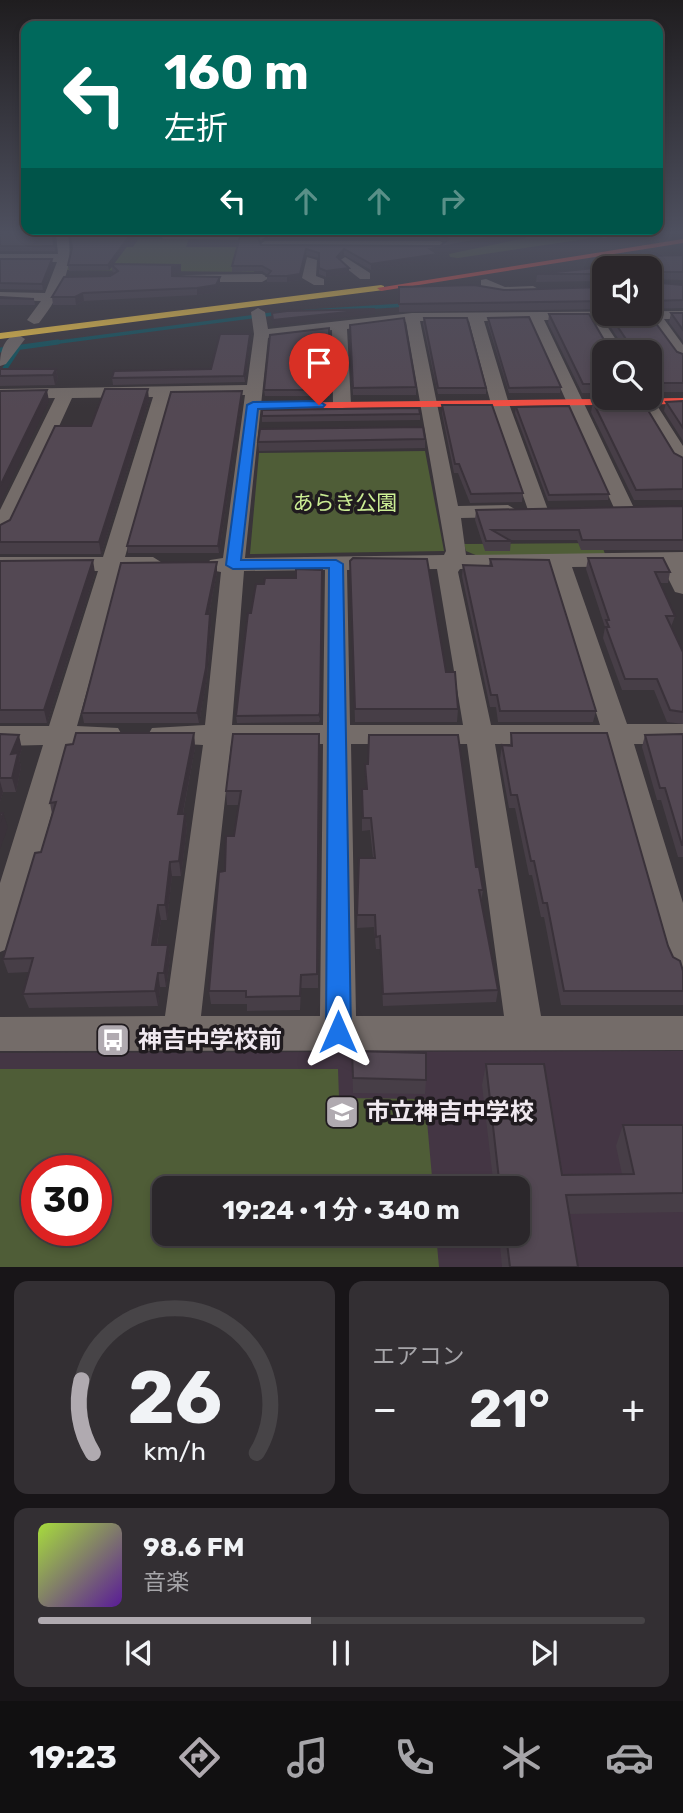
<!DOCTYPE html>
<html lang="ja">
<meta charset="utf-8">
<style>
body{margin:0;font-family:Rubik,"Noto Sans JP",sans-serif;background:#332f33;color:#f1f3f6;height:100vh;display:flex;flex-direction:column;font-size:26px;white-space:nowrap}
*{box-sizing:border-box;margin:0}
p{font-size:23px;color:#a6a5a9}
.icon{flex:none;width:38px;height:38px;fill:none;stroke:currentColor;stroke-width:2;stroke-linecap:round;stroke-linejoin:round}
.map{position:relative;height:1267px;overflow:hidden}
.drawer{display:flex;flex-direction:column;gap:14px;padding:14px;background:#181518;flex:1}
.drawer>*{flex:none}
.top-card{position:absolute;left:21px;top:21px;width:642px;height:214px;border-radius:14px;box-shadow:0 4px 10px #0003,0 0 0 2px #474447;background:#00695c;color:#fff;overflow:hidden}
.buttons{position:absolute;left:592px;top:256px;display:grid;gap:14px}
.buttons a{display:grid;place-items:center;width:70px;height:70px;border-radius:14px;background:#2b272b;box-shadow:0 4px 10px #0003,0 0 0 2px #474447;font-size:35px}
.speed{position:absolute;left:21px;top:1155px;display:flex;gap:14px;font-size:35px;font-weight:700;text-align:center}
.speed>*{display:grid;place-content:center;width:91px;height:91px;border-radius:50%;background:#2b272b;box-shadow:0 4px 10px #0003,0 0 0 2px #474447;line-height:1}
.speed .limit{border:10px solid #d22;background:#fff;color:#111}
.pin{position:absolute;display:grid;place-items:center;width:60px;height:60px;color:#fff;margin:-72px -30px;border-radius:50% 50% 50% 0;rotate:-45deg;box-shadow:0 0 7px #0007}
.pin .icon{rotate:45deg}
.me{position:absolute;width:77px;margin:-38px;rotate:0deg;stroke-linejoin:round;filter:drop-shadow(0 0 5px #0008)}
.turn{display:flex;align-items:center;gap:24px;height:147px;padding:0 28px;font-size:32px}
.turn .icon{width:91px;height:91px;stroke-width:2.5}
.turn b{display:block;font-size:49px;line-height:60px}
.lanes{display:flex;align-items:center;height:66px;padding:0 28px;background:#0003;justify-content:center;gap:35px;direction:ltr}
.lanes .off{opacity:.35}
.big{font-size:52px;font-weight:700;line-height:1.1}
.drawer .tile{flex:1;display:flex;flex-direction:column;justify-content:center;gap:10px;min-width:0;padding:0 24px;border-radius:14px;background:#332f33}
.drawer .dial{align-items:center;gap:0}
.dial svg{height:182px;overflow:visible;fill:none;stroke:#474447;stroke-width:7;stroke-linecap:round;text-anchor:middle}
.dial text{fill:#f1f3f6;stroke:none}
.song{display:flex;align-items:center;gap:21px}
.cover{width:84px;height:84px;border-radius:10px;background:linear-gradient(135deg,hsl(80 70% 55%),hsl(270 70% 35%))}
.played{height:7px;border-radius:4px;background:linear-gradient(90deg,#b0aab0 45%,#474447 45%)}
.keys{display:flex;justify-content:space-around;direction:ltr}
.heat{display:flex;justify-content:space-between;align-items:center;font-size:38px;direction:ltr}
.drawer .tiles{flex:1;display:grid;gap:14px;grid-template-columns:1fr 1fr}
.tile:last-child{grid-column:span 2}
.trip{position:absolute;left:152px;top:1176px;width:378px;height:70px;border-radius:14px;background:#2b272b;box-shadow:0 4px 10px #0003,0 0 0 2px #474447;font-weight:700;line-height:70px;text-align:center}
.menu{display:flex;height:112px;justify-content:space-around;align-items:center;background:#111011;color:#a6a5a9}
.menu .icon{width:49px;height:49px}
.menu .current{color:#b0aab0}
.menu b{font-size:32px;color:#f1f3f6}
.map>svg:first-child{display:block}
.built{fill:#443644;fill-rule:evenodd}
.green{fill:#4f5d37;fill-rule:evenodd}
.lines{fill:none;stroke-linecap:round;stroke-linejoin:round}
.stream-far1{stroke:#0c5660;stroke-width:3.5}
.stream{stroke:#0c5660;stroke-width:5}
.street{fill:#746c69;fill-rule:evenodd}
.slow{fill:#ffcf43;fill-rule:evenodd}
.jam{fill:#f24e42;fill-rule:evenodd}
.wall{fill:#473e47}
.shaded-wall{fill:#3a323a}
.building{fill:#534853;stroke:#3a323a;stroke-width:2}
.route{fill:#1a73e8;stroke:#114b97;stroke-width:2}
.labels{text-anchor:middle;dominant-baseline:central;stroke-width:7;stroke-linejoin:round;paint-order:stroke}
.park-label{font-size:21px;fill:#cbed94;stroke:#201b1f}
.near-poi-label{font-size:24px;font-weight:bold;fill:#f0e9f0;stroke:#201b1f;text-anchor:start}
</style>
<div class="map">
<svg width="683" height="1267" viewBox="0 0 683 1267">
<rect width="100%" height="100%" fill="#393439"/>
<path class="built" d="M683 1051V1267H0V1053ZM37 1171H96V1230H37ZM164 1188H518V1234H164Z"/>
<path class="green" d="M559 231 592 238 458 258 450 257 449 254Z
M139 238H189L186 247H258L254 272 65 270 71 248 133 247Z
M425 451 444 551 250 554 259 453Z
M601 543 605 554 478 556 466 551 464 544Z
M0 1069H338L339 1098 425 1099 433 1188H164V1234H436L439 1267H0ZM37 1171H96V1230H37Z"/>
<g class="lines">
<path class="stream-far1" d="M127 238 171 237
M296 312 406 305
M44 344 280 313"/>
<path class="stream" d="M0 350 58 342
M0 376 19 347"/>
<path class="street" d="M5 231H67C76 266 60 296 39 323L34 324 27 320 41 301 0 300V292L45 293 57 262H0V254H58L56 234 10 236Z
M586 231H625L626 232 604 238Z
M167 232H261L267 236 261 240 163 239 161 236Z
M265 241H440L446 245 440 249 261 248 259 245Z
M307 257 317 260 316 276 324 279V285H314L302 278Z
M345 257 370 273V279H360L341 264 339 261Z
M186 275 262 274 269 278 262 282H181V276Z
M486 279 505 287 533 286 540 290C524 302 498 294 481 286V280Z
M258 308 265 312 268 329 412 313 683 311V319H664L683 345V361L677 359 649 320H603L624 352H608L589 320H544L634 508 624 514 614 508 530 320 484 321 509 404 548 510 538 516 528 510 491 404 469 321H420L458 506 508 505 518 511 508 517 461 518 466 555 683 552V594L675 592 662 566 572 567 627 724H683V744H634L683 903V974L671 970 666 959 606 744H495L541 1016H683V1050L0 1051V1017L165 1016 203 745 152 742 148 735 152 728 205 725 221 572 210 570 207 565 210 560 223 558 245 395 170 396 125 557H153L164 564 153 571H121L77 726 118 728 122 735 118 742 71 745 17 937 12 947 0 952V883L43 745 0 746V726H49L98 571H0V557H103L153 397 72 398 11 531 0 537V510L55 398 0 399V389L247 385 254 334 251 312ZM406 322 446 551 444 555 245 558 268 338 332 330 333 404 342 409 351 404 347 329ZM550 567 600 725H491L458 572 460 569ZM437 569 463 725H350L347 570ZM325 570 323 725H232L244 571ZM323 744 320 1016H201L231 745ZM351 744H467L504 1016H356Z
M17 334 25 339 6 364 0 366C0 353 3 338 17 334Z
M649 393 683 446V467L674 461 636 397H649Z"/>
<path class="slow" d="M381 285 384 286V290L0 339V333Z"/>
<path class="jam" d="M683 239V243L381 291 377 288Z
M683 398V404L253 409 247 406 253 403Z"/>
</g>
<path class="wall" d="M0 231 9 233 53 231 55 251H0Z
M69 231H165L156 237H134L114 264 181 272 173 274V276L220 285 217 292 197 295 84 301 76 305H53L52 297 110 276 114 273 112 271V267L109 270 69 271 68 265 72 248Z
M263 231H435H434L435 233V238H268V234Z
M446 231H551L437 253 438 259 371 270 344 255 340 259 349 274 326 277 319 274V258L306 255 300 280 287 282H267V276L268 275 262 271 232 272V266L261 245 440 246 445 242 437 238V233Z
M572 231H591V236Z
M683 255V280L649 279V268H604V281L536 282 537 274 646 262 647 256Z
M0 259 53 265 43 290 0 289Z
M649 282 683 285V308L649 309Z
M399 287 504 290 604 287V309L399 312Z
M0 297 34 299 35 305H0Z
M671 313H683V341L669 322Z
M549 314 607 345 623 346 608 323 609 314 683 354V392H649V352H604V393H582L548 323Z
M424 318 486 388V394H438L423 324Z
M488 318 561 387 560 393H509L488 324Z
M329 328 330 396H265L264 390Z
M350 331 416 387V395H353Z
M250 340 245 382 113 385 112 378 211 369Z
M0 369H56L58 379 55 385 0 386Z
M242 398 219 553H128L127 546Z
M149 400 101 554H0V525L10 520 91 426Z
M683 401V441L664 411 666 402Z
M593 402 683 458V500H634L591 412Z
M442 405 523 493 522 502 470 503 458 473H454L442 413Z
M516 407 609 494 608 500 548 501 515 413Z
M420 414V420L262 422V416Z
M425 439V448L315 450 259 451 258 442Z
M683 506V550H581L577 540H511L510 551H485L475 520 476 510Z
M588 558 670 572 668 583H660L675 616 671 627 683 652V724L667 722 654 690H622L603 638 605 627 586 569Z
M490 559 596 711 593 722H498L496 707H490L462 576 463 565 489 566Z
M0 561 95 573 47 723H0Z
M350 561 446 672 458 709 457 722H355Z
M217 572 209 614 211 624 207 678 199 723H84L82 713Z
M265 578 320 719 319 722 237 723 236 716 251 613 264 584Z
M194 733 195 748 183 814H185L187 828 181 876H172L167 920H161L157 945H168L170 959 166 987H160L158 1006 29 1008 23 994 29 972 8 973 3 959 41 852 52 814 50 803Z
M511 733 668 946 673 957 683 971V1005H561L544 917H541L532 875H529L515 808H509L500 759 502 745 510 746Z
M0 734 22 749 19 758 21 767 16 792H3L0 802Z
M319 734 318 988H301L300 1010 247 1011V1004H211L209 991 225 871 234 836 239 805H227L226 791Z
M683 734V857H678L661 800H657L642 747 645 735Z
M365 764H368L476 867 483 890 481 902 498 990 496 1002 383 1006 380 949H376L374 927 357 928 359 858H373L370 830 362 831V789H366Z
M352 1051 426 1080 425 1094 353 1093Z
M486 1064 562 1175 622 1174 616 1146 623 1125H683V1212L569 1214 578 1267H502L499 1234H518V1188H494L482 1085Z"/>
<path class="shaded-wall" d="M133 231 134 237 113 265 111 264 112 267 109 270 108 265Z
M156 231H165L156 237Z
M524 231H551L430 255V249Z
M306 249V255L300 280 287 282V276Z
M344 249V255L337 262V257Z
M438 254V259L371 270V264Z
M52 259 53 265 43 290 42 284Z
M181 265V272L173 274V284L172 267Z
M349 268V274L326 277V271Z
M220 277V285L217 292 197 295V288Z
M83 293 84 301 76 305 75 297Z
M375 309V314L273 326V320Z
M250 334V340L245 382 244 376Z
M56 369 58 379 55 385 53 375Z
M148 389 149 400 101 554 99 542Z
M47 390 49 401 0 504V486Z
M242 391V398L219 553 218 546Z
M93 560 95 573 47 723 44 710Z
M217 562V572L207 624 206 614Z
M210 614 211 624 207 678 199 723 197 713Z
M194 733 195 748 180 828 178 814Z
M19 735 22 749 19 758 21 767 16 792 12 778 11 754Z
M0 781 3 792 0 802Z
M3 813 8 827 0 849V822Z
M185 814 187 828 181 876 179 861Z
M170 862 172 876 167 920 165 905Z
M158 905 161 920 154 959 152 945Z
M168 945 170 959 166 987 164 973Z
M158 973 160 987 158 1006 155 991Z"/>
<path class="building" d="M0 231H6L9 233 53 231 54 246H0Z
M69 231H157H133L108 265H68L72 248Z
M268 231H433L435 233H268Z
M446 231H524L430 249 438 254 371 264 344 249 337 257 349 268 326 271 319 268V253L306 249 300 274 287 276H267L271 271 262 266H232L240 237H258L261 245 440 246 449 239 437 233Z
M683 255V272H650L649 277V268H604V274H537L652 262 647 256Z
M0 259H52L42 284 0 283Z
M111 264 181 265 172 267V276L220 277 216 285 197 288 83 293 75 297H52L64 277 110 276 118 271Z
M649 282 683 285V300L649 301Z
M474 285 504 290 604 287V301L399 304V287Z
M0 297 34 299 0 298Z
M375 309 273 320 272 313 287 311Z
M671 313H683V330Z
M549 314H589L607 345 626 346 628 342 609 314H649L677 352 683 354V383H649V352H604V384H583Z
M529 317 561 387 509 388 488 318Z
M404 318 416 387 353 388 350 325Z
M424 318H467L486 388H438Z
M329 328 330 390H264L270 335Z
M220 334H250L244 376 112 378 114 371 211 369Z
M0 369H56L53 375 0 376Z
M105 389H148L99 542H0V525L10 520 55 426H91Z
M47 390 0 486V391Z
M242 391 218 546H127L171 392Z
M683 401V428L666 402Z
M593 402H643L674 453 683 458V489L636 490Z
M442 405H492L523 493 471 494 459 464H455Z
M569 406 609 494 549 495 516 407Z
M419 408 420 414 262 416V410Z
M423 427 425 439 258 442 260 429Z
M683 506V540H582L579 530H492L511 541H486L476 510Z
M353 558 427 559 446 672H455L458 709H355L350 561Z
M588 558H663L670 572H655L675 616H666L683 652V712L670 710 657 679H625L606 627H609L606 620H609Z
M490 559 549 560 596 711H500L497 695H491L463 565 492 566Z
M93 560 44 710H0V561Z
M217 562 206 614H210L206 668 197 713H82L121 563Z
M296 569 322 570 320 712 319 715 236 716 248 613H251L256 584H264L265 578H296Z
M76 733H194L178 814H185L179 861 170 862 165 905H158L152 945H168L164 973H158L155 991 23 994 33 958 3 959 35 853 41 852 56 802 50 803 66 745 73 744Z
M511 733H607L668 946 673 957 680 961 683 971V991H564L547 903H543L534 861H531L517 795H511L502 745 512 746Z
M0 734 19 735 11 754 18 753 12 778H0Z
M233 734H319L317 974 301 975 300 996 246 997V991H209L219 872 225 871 226 836H234L241 791H226Z
M683 734V845H682L665 788H660L645 735Z
M369 735H458L476 867H479L483 890H479L498 990 383 994 380 936 376 937 375 915H357L359 858H375L371 818H363L362 789H367L365 764H368Z
M0 813H3L0 822Z
M352 1051 426 1053V1080L353 1078Z
M486 1064H544L562 1175 634 1174 623 1125H683V1193L566 1195 578 1267H510L506 1234H518V1188H500Z"/>
<linearGradient id="sky" x2="0" y2="1"><stop stop-color="#1f1d1f"/><stop offset="0.57" stop-color="#4e505f"/><stop offset="1" stop-color="#4e505f" stop-opacity="0"/></linearGradient>
<rect width="683" height="408" fill="url(#sky)"/>
<path class="route" d="M319 401 325 405 323 407 258 409 241 560H336L343 564 351 1032 347 1040 338 1043 330 1040 326 1032 329 568 233 569 226 565 247 405 253 402Z"/>
<defs>
<g id="bus-square" transform="scale(1.75)"><rect x="-9" y="-9" width="18" height="18" rx="4" fill="#b0aab0" stroke="#201b1f"/><path d="M-5-6H5V4H4V6H2V4H-2V6H-4V4H-5ZM-3.5-4V0h7V-4ZM-3.5 1.2v1.5H-2V1.2ZM2 1.2v1.5H3.5V1.2Z" fill="#fff"/></g>
<g id="school-square" transform="scale(1.75)"><rect x="-9" y="-9" width="18" height="18" rx="4" fill="#b0aab0" stroke="#201b1f"/><path d="M0-5L7-2L0 1L-7-2ZM-4 1L0 2.5L4 1V4Q0 6-4 4Z" fill="#fff"/></g>
</defs>
<g fill-rule="evenodd">
<use href="#bus-square" x="113" y="1040"/>
<use href="#school-square" x="342" y="1112"/>
</g>
<g class="labels">
<g class="park-label">
<text x="345" y="502">あらき公園</text>
</g>
<g class="near-poi-label">
<text x="138" y="1040">神吉中学校前</text>
<text x="366" y="1112">市立神吉中学校</text>
</g>
</g>
</svg>
<div class="buttons">
<a><svg class="icon" aria-label="sound" viewBox="0 0 24 24"><path d="M4 9h4l5-4v14l-5-4H4zM17 9q2 3 0 6"/></svg></a>
<a><svg class="icon" aria-label="search" viewBox="0 0 24 24"><circle cx="10" cy="10" r="6"/><path d="M15 15l6 6"/></svg></a>
</div>
<div class="speed"><div class="limit">30</div></div>
<div class="pin" style="left:319px;top:405px;background:#d93025"><svg class="icon" aria-label="arrive" viewBox="0 0 24 24"><path d="M6 21V4h12l-3 4 3 4H6"/></svg></div>
<svg class="me" style="left:338px;top:1032px" viewBox="-20 -20 40 40"><path d="M0-17L14 15 0 8-14 15z" fill="#1a73e8" stroke="#fff" stroke-width="4"/></svg>
<div class="trip">19:24 · 1 分 · 340 m</div>
<div class="top-card">
<div class="turn"><svg class="icon" aria-label="left" viewBox="0 0 24 24"><path d="M17 20v-9H6M10 6l-5 5 5 5"/></svg><div><b>160 m</b>左折</div></div>
<div class="lanes"><svg class="icon" aria-label="left" viewBox="0 0 24 24"><path d="M17 20v-9H6M10 6l-5 5 5 5"/></svg><svg class="icon off" aria-label="ahead" viewBox="0 0 24 24"><path d="M12 20V5M6 11l6-6 6 6"/></svg><svg class="icon off" aria-label="ahead" viewBox="0 0 24 24"><path d="M12 20V5M6 11l6-6 6 6"/></svg><svg class="icon off" aria-label="right" viewBox="0 0 24 24"><path d="M7 20v-9h11M14 6l5 5-5 5"/></svg></div>
</div>
</div>
<section class="drawer">
<div class="tiles">
<div class="tile dial"><svg viewBox="0 0 100 80">
<path d="M14 69A42 42 0 1 1 86 69"/>
<path d="M14 69A42 42 0 0 1 9 37" stroke="#b0aab0"/>
<text x="50" y="56" font-size="32" font-weight="700">26</text>
<text x="50" y="72" font-size="11">km/h</text>
</svg></div>
<div class="tile"><p>エアコン</p>
<div class="heat"><a>−</a><b class="big">21°</b><a>+</a></div>
</div>
<div class="tile">
<div class="song"><i class="cover"></i><div><b>98.6 FM</b><p>音楽</p></div></div>
<div class="played"></div>
<div class="keys"><svg class="icon" aria-label="previous" viewBox="0 0 24 24"><path d="M18 5L8 12l10 7zM5 5v14"/></svg><svg class="icon" aria-label="pause" viewBox="0 0 24 24"><path d="M8 5v14M16 5v14"/></svg><svg class="icon" aria-label="next" viewBox="0 0 24 24"><path d="M6 5l10 7-10 7zM19 5v14"/></svg></div>
</div>
</div>
</section>
<nav class="menu">
<b>19:23</b>
<svg class="icon current" aria-label="directions" viewBox="0 0 24 24"><path d="M12 3l9 9-9 9-9-9zM9 14v-3h6M13 9l2 2-2 2"/></svg>
<svg class="icon" aria-label="music" viewBox="0 0 24 24"><path d="M9 18V5l10-2v13"/><circle cx="6" cy="18" r="3"/><circle cx="16" cy="16" r="3"/></svg>
<svg class="icon" aria-label="phone" viewBox="0 0 24 24"><path d="M5 4h4l2 5-3 2q2 4 5 5l2-3 5 2v4C11 20 4 13 5 4z"/></svg>
<svg class="icon" aria-label="climate" viewBox="0 0 24 24"><path d="M12 3v18M4 7l16 10M4 17L20 7"/></svg>
<svg class="icon" aria-label="car" viewBox="0 0 24 24"><path d="M5 17H2v-5l4-1 3-4h7l3 4 3 1v5h-3M9 17h6M6 11h13"/><circle cx="7" cy="17" r="2"/><circle cx="17" cy="17" r="2"/></svg>
</nav>
